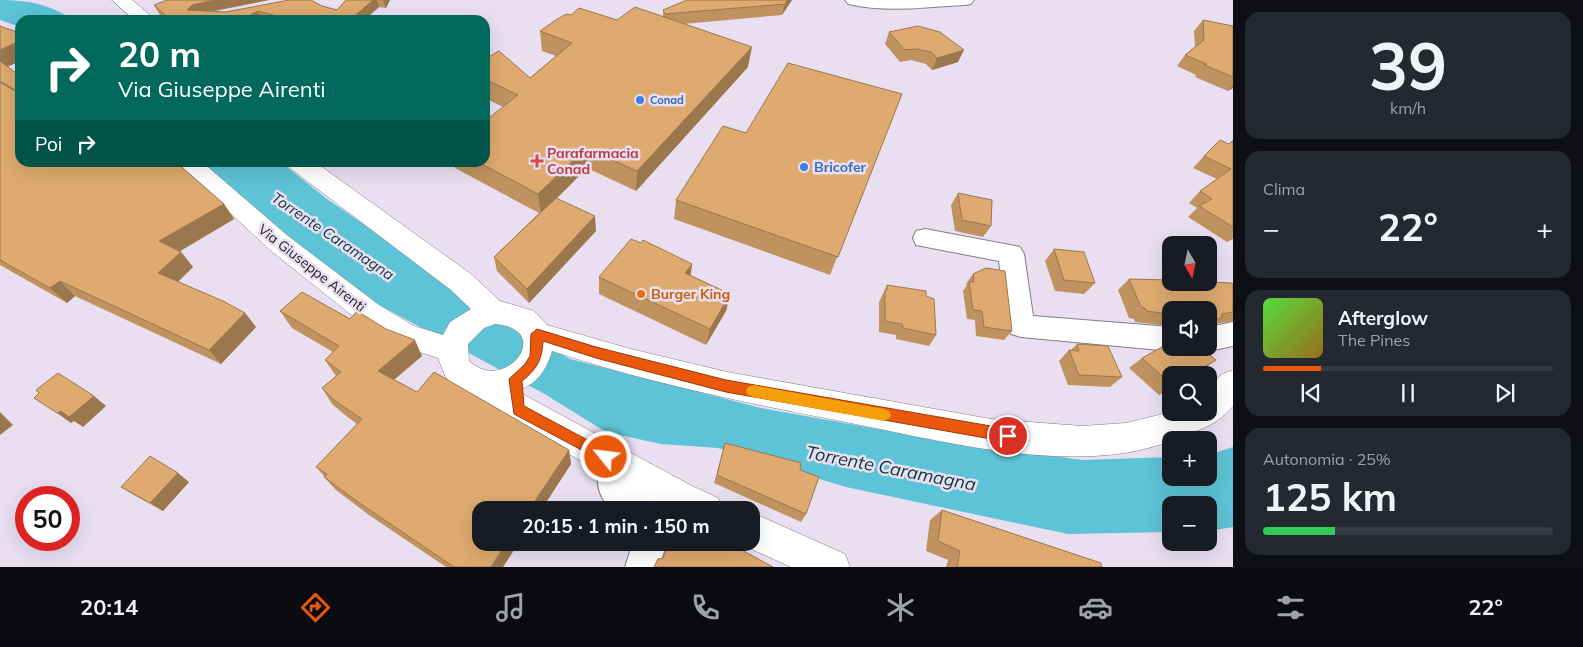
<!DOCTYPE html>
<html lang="it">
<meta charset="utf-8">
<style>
body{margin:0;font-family:Mulish,sans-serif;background:#242831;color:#f1f3f6;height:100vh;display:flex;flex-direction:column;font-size:19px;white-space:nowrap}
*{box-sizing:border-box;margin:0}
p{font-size:16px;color:#9ea1a6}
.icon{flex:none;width:28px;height:28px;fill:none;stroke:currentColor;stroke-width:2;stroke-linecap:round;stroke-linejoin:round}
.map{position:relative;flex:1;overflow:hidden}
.details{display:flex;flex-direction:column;gap:12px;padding:12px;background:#0d0f14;width:350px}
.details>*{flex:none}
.guide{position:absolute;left:15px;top:15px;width:475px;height:152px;border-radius:15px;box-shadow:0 5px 20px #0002;background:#00695c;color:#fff;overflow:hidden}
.needle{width:32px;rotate:171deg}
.buttons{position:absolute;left:1162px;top:236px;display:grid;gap:10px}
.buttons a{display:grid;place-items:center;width:55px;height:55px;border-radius:10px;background:#171b24;box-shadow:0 5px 20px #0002;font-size:25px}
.speed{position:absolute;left:15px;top:486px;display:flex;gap:10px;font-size:25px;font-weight:700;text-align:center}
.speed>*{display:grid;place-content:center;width:65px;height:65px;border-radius:50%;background:#171b24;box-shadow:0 5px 20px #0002;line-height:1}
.speed .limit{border:8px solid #d22;background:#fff;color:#111}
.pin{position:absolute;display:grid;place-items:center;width:42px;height:42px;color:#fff;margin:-21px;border:2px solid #fff;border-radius:50%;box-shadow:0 1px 5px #0007}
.me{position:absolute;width:55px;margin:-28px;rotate:299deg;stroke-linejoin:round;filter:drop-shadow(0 0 4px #0008)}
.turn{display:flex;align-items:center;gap:18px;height:105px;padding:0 20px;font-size:22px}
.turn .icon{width:65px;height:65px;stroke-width:2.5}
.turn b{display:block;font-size:35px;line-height:42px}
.then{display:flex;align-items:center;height:48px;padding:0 20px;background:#0003;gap:10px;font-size:19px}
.big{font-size:38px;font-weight:700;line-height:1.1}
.details .widget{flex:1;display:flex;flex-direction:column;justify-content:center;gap:8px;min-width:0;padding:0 18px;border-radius:15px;background:#242831}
.details .dial{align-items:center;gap:0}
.dial b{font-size:65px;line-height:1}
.song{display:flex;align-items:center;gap:15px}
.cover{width:60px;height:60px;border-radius:8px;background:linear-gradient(135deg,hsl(110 70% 55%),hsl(40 70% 35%))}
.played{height:5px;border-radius:2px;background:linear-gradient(90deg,#ea580c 20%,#363941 20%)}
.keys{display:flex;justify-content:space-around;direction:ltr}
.heat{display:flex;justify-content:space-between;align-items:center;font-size:28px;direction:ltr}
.charge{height:8px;border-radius:4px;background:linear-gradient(90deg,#34c759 25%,#363941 0)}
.trip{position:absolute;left:472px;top:501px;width:288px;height:50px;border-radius:15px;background:#171b24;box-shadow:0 5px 20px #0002;font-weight:700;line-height:50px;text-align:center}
.tab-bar{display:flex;height:80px;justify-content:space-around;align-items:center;background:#090b0e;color:#9ea1a6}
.tab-bar .icon{width:35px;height:35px}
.tab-bar .selected{color:#ea580c}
.tab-bar b{font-size:22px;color:#f1f3f6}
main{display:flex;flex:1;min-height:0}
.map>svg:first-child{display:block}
.water{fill:#5dc3d6}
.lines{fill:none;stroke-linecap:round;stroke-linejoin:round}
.minor-casing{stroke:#857b8c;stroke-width:2}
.secondary-casing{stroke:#857b8c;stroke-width:1}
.minor{fill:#fff;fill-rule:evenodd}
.secondary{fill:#fff;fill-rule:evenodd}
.wall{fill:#bf925f}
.shaded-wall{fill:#9b774e}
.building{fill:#deaa6f;stroke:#9b774e}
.route{fill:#ea580c;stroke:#983908}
.slow{fill:#f59e0b}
.shop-dot{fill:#3f7fe0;stroke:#e9dff1;stroke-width:2}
.health-dot{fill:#e0444e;stroke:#e9dff1;stroke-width:2}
.food-dot{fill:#e8710a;stroke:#e9dff1;stroke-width:2}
.labels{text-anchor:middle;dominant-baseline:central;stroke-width:5;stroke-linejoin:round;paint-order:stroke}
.far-shop-label{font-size:11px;font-weight:bold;fill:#366cbe;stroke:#e9dff1;text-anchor:start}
.health-label{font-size:14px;font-weight:bold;fill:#be3a42;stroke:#e9dff1;text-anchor:start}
.shop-label{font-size:14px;font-weight:bold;fill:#366cbe;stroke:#e9dff1;text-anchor:start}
.street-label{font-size:14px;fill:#262229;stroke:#e9dff1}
.food-label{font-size:14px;font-weight:bold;fill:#c56008;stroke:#e9dff1;text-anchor:start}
.water-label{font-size:15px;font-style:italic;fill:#063840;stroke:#e9dff1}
.near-water-label{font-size:18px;font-style:italic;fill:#063840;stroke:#e9dff1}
</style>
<main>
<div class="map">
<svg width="1233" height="567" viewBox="0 0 1233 567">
<rect width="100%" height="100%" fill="#e9dff1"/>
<path class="water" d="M0 0C27 0 50 4 73 20H20V27L0 20Z
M202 163H282L327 199 435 273 455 294 570 359 761 408 917 436 1082 460 1171 457V478H1209V455L1233 447V527L1209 531V505H1171V532L1068 534 846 487 718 448 661 444 606 432 543 393 357 293 275 228Z"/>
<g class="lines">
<g class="minor-casing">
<path id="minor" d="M845 0H974L971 4 965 5C926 7 886 13 848 4Z
M925 229 1020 247 1024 254 1033 316 1171 327V348H1180L1171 351 1021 337 1011 334 1007 326 999 261 916 245 913 238 916 231Z
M1233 322V346L1209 351 1200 348H1209V327Z
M615 447 626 451 631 462 629 481 650 498 655 510H612C594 494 595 472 604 451Z
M633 542H667L659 567H625Z"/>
</g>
<g class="secondary-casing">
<path id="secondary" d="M112 0H132L156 20H134Z
M176 162H202L288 236 379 305 414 326 443 335 450 322 471 309 451 290 290 168 287 162H315L471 274 500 301 534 311 547 325 631 349 727 372 991 419 1082 426 1126 423 1171 412H1209V388L1222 374 1233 370V406C1213 429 1198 429 1172 440 1082 478 941 441 846 422 746 403 649 383 552 351 546 371 537 384 517 391L690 485 718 498 723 510 666 509 507 419 467 392 456 388 446 378 438 358 395 344 359 321 270 250ZM495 324C556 329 505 395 469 361L468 344 484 328Z
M751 512 845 554 850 567H791L738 543 751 542Z"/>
</g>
<use href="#minor" class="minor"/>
<use href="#secondary" class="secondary"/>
</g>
<path class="wall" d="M167 0H269L210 12H226L322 6 337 10 346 0H390L386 8 379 7 364 20H165L160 15 154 5Z
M687 0H792L782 15 683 24 748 67 636 191 587 168 557 198 596 231 529 303 497 271 494 257 539 213 455 168 454 162H485L503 107 485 98V59L530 78 556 56 542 51 540 31 617 20 663 17V10Z
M1203 20 1233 26V88L1228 91 1195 77 1196 75 1177 66 1185 55 1195 47 1194 31Z
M0 26 8 67 20 76V162L224 204 234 219 179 252H181L193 267 178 282 245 313 256 327 221 364 75 296 67 303 0 265Z
M889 32 958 62 932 70 926 64 911 60 900 62 885 44Z
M902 94 830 275 674 219 676 200 746 133Z
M1233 140V239L1227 242 1188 217 1197 208 1189 203 1200 191 1217 179 1193 168 1204 156 1229 144Z
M958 193 991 226 983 237 955 231 951 205Z
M1054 249 1095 283 1084 294 1055 291 1045 261Z
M692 264 690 275 730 294 726 311 706 345 599 294V277Z
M973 274 1012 331 1004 340 976 336 975 320 967 319 963 291 967 285 966 284Z
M1129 279 1233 284V321L1214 324 1209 329V310H1171V326L1135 322 1134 319 1129 318 1118 290Z
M887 285 926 296 936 335 929 346 896 339V335L879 332V302Z
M280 311 350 319 422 356 394 380 417 392 569 450 571 464 541 510H481L519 542 503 567H446L369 515 336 490 324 477H325L316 467 357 424 345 415 332 404 322 388 336 376 325 360 333 352 292 328Z
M1077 344 1122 377 1110 387 1068 385 1059 361 1069 350H1071Z
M1142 358 1202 370 1171 375V388L1159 395 1129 368Z
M725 443 800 470 806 514 801 522 714 483Z
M189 482 163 511 134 495 121 487Z
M942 510 1102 567H946L948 560 926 551 930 520Z"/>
<path class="shaded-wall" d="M215 0H269L197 14 187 10 192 5Z
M373 0H377L379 7 364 20H350Z
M383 0H390L386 8Z
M787 0H792L782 15 785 4Z
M258 11 262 20H241Z
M20 41V61L3 69 0 65V50Z
M752 47 748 67 636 191 637 171Z
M964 50 958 62 932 70 937 58Z
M1233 85V88L1228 91Z
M586 148 587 168 541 214 538 194Z
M224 204 234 219 171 256 159 241Z
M595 216 596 231 529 303 527 289Z
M181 252 193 267 171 288 158 273Z
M692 264 690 281 685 273Z
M60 281 75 296 67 303 50 288Z
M730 294 726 311 706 345 710 329Z
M245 313 256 327 221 364 209 350Z
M415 340 422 356 386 386 378 371Z
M1216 360 1202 370 1194 375H1190Z
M1171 386V388L1159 395Z
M94 396 106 406 83 427 74 421 71 423 57 413Z
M0 412 13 425 0 435Z
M569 450 571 464 541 510H529Z
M178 473 189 482 163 511 150 503Z
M507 542H519L503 567H491Z"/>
<path class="building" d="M167 0H215L192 5 187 10 226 12 289 0H311L322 6 337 10 346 0H373L350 20H292L258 11 241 20H167L166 16 154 5Z
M687 0H787L785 4 665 14 663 10Z
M635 7 752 47 637 171 586 148 538 194 478 162H485V121L518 95 485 79V59L499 51 530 78 572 43 540 31 556 20 566 14 571 15 579 8 617 20Z
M1203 20 1233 26V77L1204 65 1207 64 1185 55 1204 40Z
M0 26 20 33V41L0 50Z
M918 26 940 32 964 50 937 58 931 52 916 49 905 50 889 32Z
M0 61 20 76V88L18 92 0 81Z
M788 63 902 94 838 257 676 200 723 126 746 133Z
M0 82 20 94V162H176L224 204 159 241 181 252 158 273 223 301 245 313 209 350 60 281 50 288 0 260Z
M1220 140 1229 144 1233 140V227L1199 206 1212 199 1200 191 1231 169 1204 156Z
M958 193 992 200 991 226 962 220Z
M556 198 595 216 527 289 494 257Z
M631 239 641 243 643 240 692 264 685 273 730 294 710 329 599 277Z
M1054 249 1084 252 1095 283 1064 280Z
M986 268 1005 271 1012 331 984 327 982 311 973 310 969 282H974L973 274Z
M1129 279 1171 280V282H1209L1231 283 1233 284V312L1222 314 1221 319 1209 318V310H1171V314L1146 311 1145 308 1141 307Z
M887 285 926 291V296L934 299 936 335 903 328 902 324 885 321V290H887Z
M302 292 350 319 357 311 386 329 415 340 378 371 417 392 434 372 569 450 529 510H481V542H507L491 567H454L358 502 324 477 327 474 316 467 362 419 334 400 322 388 341 372 325 360 339 346 280 311Z
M1171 342V348H1201L1216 360 1190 375H1171V384L1142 358Z
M1077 344 1108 346 1122 377 1079 375 1069 350 1079 351Z
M58 373 94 396 69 417 61 411 57 413 34 398 39 393 36 390Z
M725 443 801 463 800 470 819 477 806 514 717 475Z
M150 456 178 473 150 503 121 487Z
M942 510 1101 563 1102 567H957L960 551 938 541Z
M668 542H727L773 567H654L658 559 663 558Z"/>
<path class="route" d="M537 329 596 347 726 380 1008 429 1013 431 1015 436 1013 440 1008 442 726 392 596 358 543 341C542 360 537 369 522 381L524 406 610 452 612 457 610 461 606 463 514 414 509 379 525 364 530 356 531 334Z"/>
<path class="slow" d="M753 385 884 409 889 411 891 415 889 419 884 421 753 397 748 395 746 391 748 387Z"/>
<g class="shop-dot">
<circle cx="640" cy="100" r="5"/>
<circle cx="804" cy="167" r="5"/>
</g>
<path class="health-dot" d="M534.5 153.5h5v5h5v5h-5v5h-5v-5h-5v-5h5z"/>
<circle class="food-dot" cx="641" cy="294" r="5"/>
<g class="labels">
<g class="far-shop-label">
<text x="650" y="100">Conad</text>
</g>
<g class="health-label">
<text x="547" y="153">Parafarmacia<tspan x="547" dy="16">Conad</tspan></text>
</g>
<g class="shop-label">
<text x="814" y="167">Bricofer</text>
</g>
<g class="street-label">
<text transform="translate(312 268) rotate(38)">Via Giuseppe Airenti</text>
</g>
<g class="food-label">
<text x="651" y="294">Burger King</text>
</g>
<g class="water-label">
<text transform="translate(333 236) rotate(34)">Torrente Caramagna</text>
</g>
<g class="near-water-label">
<text transform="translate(891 468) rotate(11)">Torrente Caramagna</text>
</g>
</g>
</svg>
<div class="buttons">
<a><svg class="needle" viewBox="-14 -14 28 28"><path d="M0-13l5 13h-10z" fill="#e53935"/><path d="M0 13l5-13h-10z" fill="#9ea1a6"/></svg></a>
<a><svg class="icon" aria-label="sound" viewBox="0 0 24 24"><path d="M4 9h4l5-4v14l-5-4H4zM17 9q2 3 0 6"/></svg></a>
<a><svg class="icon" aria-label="search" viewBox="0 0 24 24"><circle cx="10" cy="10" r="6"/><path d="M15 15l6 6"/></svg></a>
<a>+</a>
<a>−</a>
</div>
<div class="speed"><div class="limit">50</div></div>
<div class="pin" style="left:1008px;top:436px;background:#d93025"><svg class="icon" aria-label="arrive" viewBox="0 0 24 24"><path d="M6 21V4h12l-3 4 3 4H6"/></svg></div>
<svg class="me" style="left:606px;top:457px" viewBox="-20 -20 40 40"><circle r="17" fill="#ea580c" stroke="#fff" stroke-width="3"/><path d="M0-11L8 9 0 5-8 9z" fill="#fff"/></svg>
<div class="trip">20:15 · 1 min · 150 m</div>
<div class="guide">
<div class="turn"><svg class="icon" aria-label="right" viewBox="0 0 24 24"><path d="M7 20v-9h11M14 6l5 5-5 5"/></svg><div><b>20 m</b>Via Giuseppe Airenti</div></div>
<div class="then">Poi<svg class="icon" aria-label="right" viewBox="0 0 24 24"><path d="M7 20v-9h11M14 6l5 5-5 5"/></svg></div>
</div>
</div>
<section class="details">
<div class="widget dial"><b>39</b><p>km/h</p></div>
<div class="widget"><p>Clima</p>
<div class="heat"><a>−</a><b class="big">22°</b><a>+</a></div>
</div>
<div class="widget">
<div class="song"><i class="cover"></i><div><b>Afterglow</b><p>The Pines</p></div></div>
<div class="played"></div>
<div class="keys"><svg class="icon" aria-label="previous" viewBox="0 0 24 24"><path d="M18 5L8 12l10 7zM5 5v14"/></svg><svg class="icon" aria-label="pause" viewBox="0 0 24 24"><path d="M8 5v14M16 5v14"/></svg><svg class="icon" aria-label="next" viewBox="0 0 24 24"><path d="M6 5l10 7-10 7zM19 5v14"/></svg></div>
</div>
<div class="widget"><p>Autonomia · 25%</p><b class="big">125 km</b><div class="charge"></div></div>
</section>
</main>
<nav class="tab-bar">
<b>20:14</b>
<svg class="icon selected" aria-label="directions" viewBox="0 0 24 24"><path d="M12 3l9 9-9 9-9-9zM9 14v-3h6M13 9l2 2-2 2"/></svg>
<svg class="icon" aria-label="music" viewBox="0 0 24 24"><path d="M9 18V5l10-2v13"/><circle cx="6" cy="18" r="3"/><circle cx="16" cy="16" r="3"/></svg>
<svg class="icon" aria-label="phone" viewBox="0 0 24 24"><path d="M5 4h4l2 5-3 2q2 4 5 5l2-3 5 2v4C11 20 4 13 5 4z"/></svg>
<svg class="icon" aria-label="climate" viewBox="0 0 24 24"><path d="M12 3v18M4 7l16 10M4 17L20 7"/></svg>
<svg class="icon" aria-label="car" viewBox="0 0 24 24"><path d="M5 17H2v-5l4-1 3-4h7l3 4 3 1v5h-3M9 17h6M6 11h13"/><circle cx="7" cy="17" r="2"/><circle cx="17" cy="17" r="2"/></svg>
<svg class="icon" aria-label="filters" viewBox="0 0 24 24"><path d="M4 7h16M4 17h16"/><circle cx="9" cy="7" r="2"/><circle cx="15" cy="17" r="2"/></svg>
<b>22°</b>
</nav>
